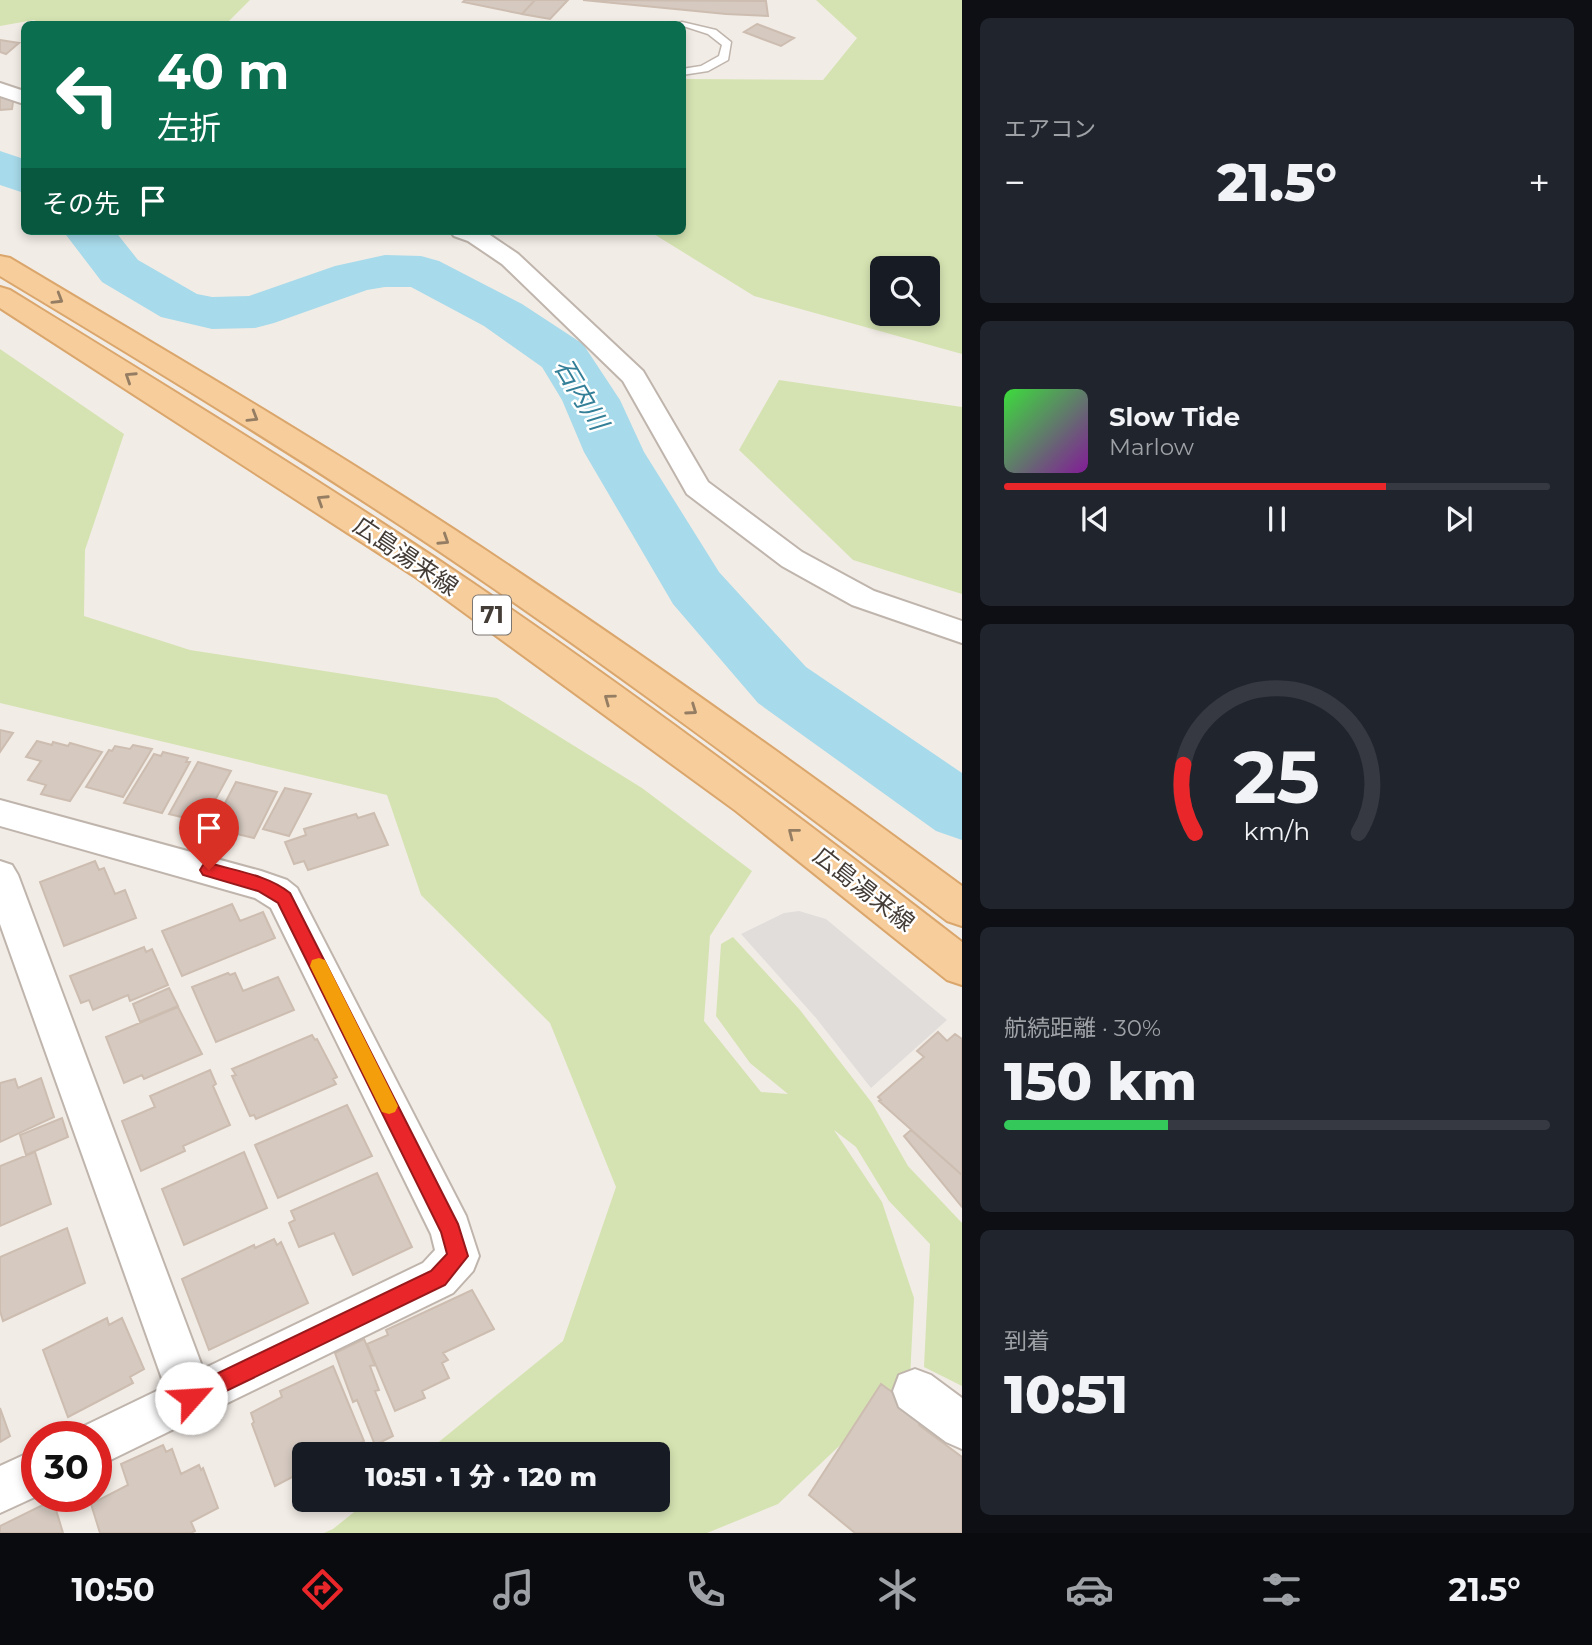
<!DOCTYPE html>
<html lang="ja">
<meta charset="utf-8">
<style>
body{margin:0;font-family:Montserrat,"Noto Sans JP",sans-serif;background:#20242c;color:#f1f3f6;height:100vh;display:flex;flex-direction:column;font-size:26px;white-space:nowrap}
*{box-sizing:border-box;margin:0}
p{font-size:23px;color:#9ea1a6}
.icon{flex:none;width:38px;height:38px;fill:none;stroke:currentColor;stroke-width:2;stroke-linecap:round;stroke-linejoin:round}
.map{position:relative;flex:1;overflow:hidden}
.sheet{display:flex;flex-direction:column;gap:18px;padding:18px;background:#0d0f14;width:630px}
.sheet>*{flex:none}
.top-card{position:absolute;left:21px;top:21px;width:665px;height:214px;border-radius:10px;box-shadow:0 4px 10px #0003;background:#0b6e4f;color:#fff;overflow:hidden}
.fabs{position:absolute;left:870px;top:256px;display:grid;gap:14px}
.fabs a{display:grid;place-items:center;width:70px;height:70px;border-radius:10px;background:#171b24;box-shadow:0 4px 10px #0003;font-size:35px}
.speed{position:absolute;left:21px;top:1421px;display:flex;gap:14px;font-size:35px;font-weight:700;text-align:center}
.speed>*{display:grid;place-content:center;width:91px;height:91px;border-radius:50%;background:#171b24;box-shadow:0 4px 10px #0003;line-height:1}
.speed .limit{border:10px solid #d22;background:#fff;color:#111}
.pin{position:absolute;display:grid;place-items:center;width:60px;height:60px;color:#fff;margin:-72px -30px;border-radius:50% 50% 50% 0;rotate:-45deg;box-shadow:0 0 7px #0007}
.pin .icon{rotate:45deg}
.me{position:absolute;width:77px;margin:-38px;rotate:64deg;stroke-linejoin:round;filter:drop-shadow(0 0 5px #0008)}
.turn{display:flex;align-items:center;gap:24px;height:147px;padding:0 21px;font-size:32px}
.turn .icon{width:91px;height:91px;stroke-width:2.5}
.turn b{display:block;font-size:49px;line-height:60px}
.then{display:flex;align-items:center;height:66px;padding:0 21px;background:#0003;gap:14px;font-size:26px}
.big{font-size:52px;font-weight:800;line-height:1.1}
.sheet .tile{flex:1;display:flex;flex-direction:column;justify-content:center;gap:10px;min-width:0;padding:0 24px;border-radius:10px;background:#20242c}
.sheet .dial{align-items:center;gap:0}
.dial svg{height:182px;overflow:visible;fill:none;stroke:#363941;stroke-width:7;stroke-linecap:round;text-anchor:middle}
.dial text{fill:#f1f3f6;stroke:none}
.song{display:flex;align-items:center;gap:21px}
.cover{width:84px;height:84px;border-radius:10px;background:linear-gradient(135deg,hsl(120 70% 55%),hsl(290 70% 35%))}
.played{height:7px;border-radius:4px;background:linear-gradient(90deg,#e92629 70%,#363941 70%)}
.keys{display:flex;justify-content:space-around;direction:ltr}
.heat{display:flex;justify-content:space-between;align-items:center;font-size:38px;direction:ltr}
.charge{height:10px;border-radius:5px;background:linear-gradient(90deg,#34c759 30%,#363941 0)}
.trip{position:absolute;left:292px;top:1442px;width:378px;height:70px;border-radius:10px;background:#171b24;box-shadow:0 4px 10px #0003;font-weight:800;line-height:70px;text-align:center}
.tab-bar{display:flex;height:112px;justify-content:space-around;align-items:center;background:#090b0e;color:#9ea1a6}
.tab-bar .icon{width:49px;height:49px}
.tab-bar .on{color:#e92629}
.tab-bar b{font-size:32px;color:#f1f3f6}
main{display:flex;flex:1;min-height:0}
.map>svg:first-child{display:block}
.green{fill:#d5e3b2;fill-rule:evenodd}
.parking{fill:#e0dddb}
.lines{fill:none;stroke-linecap:round;stroke-linejoin:round}
.river{fill:#a7daea;fill-rule:evenodd}
.building{fill:#d5c9c0;stroke:#cdbdb0;stroke-width:2}
.lane-casing{stroke:#bfb5ad;stroke-width:3}
.street-casing{stroke:#bfb5ad;stroke-width:4}
.primary-casing{stroke:#daa66c;stroke-width:4}
.lane{fill:#fff;fill-rule:evenodd}
.street{fill:#fff;fill-rule:evenodd}
.primary{fill:#f6cd9b;fill-rule:evenodd}
.oneway{stroke:#947d63}
.route{fill:#e92629;stroke:#97191b;stroke-width:2}
.slow{fill:#f59e0b}
.labels{text-anchor:middle;dominant-baseline:central;stroke-width:5;stroke-linejoin:round;paint-order:stroke}
.shield{fill:#fff;stroke:#7c7672;stroke-width:2}
.shield-label{font-size:23px;font-weight:bold;fill:#443c36}
.street-label{font-size:24px;fill:#443c36;stroke:#fff}
.water-label{font-size:26px;font-style:italic;fill:#347f98;stroke:#fff}
</style>
<main>
<div class="map">
<svg width="962" height="1533" viewBox="0 0 962 1533">
<rect width="100%" height="100%" fill="#f2ece6"/>
<path class="green" d="M0 0H250L226 24H42L34 20 0 26Z
M816 0H962V354L754 296 649 231H682L683 79 823 80 857 38ZM882 268H928V313H882Z
M0 349 124 434 85 550 84 616 190 650 497 698 642 788 752 871 710 936 704 1021 761 1092 788 1094 750 1063 716 1016 721 944 733 937 800 1010 872 1103 908 1166 962 1223V1386L924 1367 930 1244 889 1201 856 1147 834 1130 882 1202 914 1298 910 1379 778 1504 707 1533H324L333 1529 369 1500H658V1454H424L563 1341 616 1187 550 1023 421 895 387 795 0 703Z
M779 380 962 407V594L853 560 739 450Z"/>
<path class="parking" d="M799 911 826 919 947 1020 871 1088 816 1018 741 934 784 913Z"/>
<g class="lines">
<path class="river" d="M0 151 24 159V193L0 185Z
M63 231H115L138 260 197 294 212 297 249 296 335 266 385 255 421 256 439 261 522 304 583 344 620 400 644 452 719 572 806 667 962 773V840L936 831 758 703 673 604 584 452 562 400 542 367 484 326 411 287H385L367 290 274 323 255 328 212 329 161 317 102 282Z"/>
</g>
<path class="building" d="M465 0H535L522 14 463 2Z
M535 0H568L550 19 522 14Z
M583 0 766 1 768 16 726 14Z
M757 24 794 38 781 46 744 32Z
M0 40 19 43 6 54 0 52Z
M14 95 12 109 0 110V96Z
M0 730 13 733 0 752Z
M37 741 52 745 53 742 68 746 70 743 102 752 70 801 41 794 46 785 28 780 41 761 26 757Z
M133 745 152 749 123 797 86 787 109 750 112 751 115 746 130 749Z
M163 752 188 758 186 762H190L162 813 124 803 154 754 161 756Z
M198 762 231 771 203 822 169 814Z
M236 782 277 792 254 838 212 828Z
M285 788 311 794 289 836 263 829Z
M374 813 388 845 308 870 304 861 294 864 285 842 306 835 304 829 356 814 358 818Z
M95 861 99 870 104 868 115 894 125 890 136 918 64 946 40 882Z
M232 904 240 921 263 912 275 938 182 976 162 931Z
M144 947 146 952 152 949 168 985 130 1001 128 995 93 1010 89 1000 81 1003 70 976Z
M228 973 230 975 235 973 243 991 278 977 294 1010 216 1042 192 987Z
M169 988 178 1006 140 1022 133 1004Z
M178 1007 202 1054 144 1079 142 1075 124 1083 106 1037Z
M938 1032 947 1041 955 1034 962 1039V1175L879 1101 881 1100 878 1097 924 1057 917 1051Z
M312 1035 315 1040 317 1039 337 1077 333 1079 336 1084 256 1119 254 1115 250 1116 232 1076 236 1075 232 1069Z
M210 1070 216 1084 213 1086 230 1125 183 1146 185 1151 141 1171 122 1121 155 1107 150 1096Z
M41 1078 54 1117 0 1142V1083L15 1079 18 1088Z
M347 1105 372 1156 278 1198 255 1145Z
M62 1118 68 1137 26 1155 20 1135Z
M911 1130 962 1175V1207L904 1136Z
M35 1152 51 1204 0 1226V1166Z
M244 1152 267 1208 184 1245 162 1189Z
M377 1173 412 1247 353 1275 334 1233 299 1247 289 1223 295 1220 291 1211Z
M67 1228 85 1283 3 1321 0 1311V1257Z
M274 1239 277 1245 281 1242 308 1303 209 1350 182 1279 254 1245 255 1248Z
M472 1290 494 1329 443 1353 448 1360 442 1363 449 1378 422 1391 425 1398 395 1411 367 1344 388 1335 386 1330Z
M107 1318 109 1325 122 1318 144 1369 130 1377 133 1383 68 1417 43 1350Z
M364 1339 375 1365 370 1366 379 1390 375 1391 393 1436 375 1445 357 1400 353 1402 335 1353Z
M333 1366 364 1441 338 1454H304V1471L275 1486 252 1424 254 1422 251 1413 282 1397 280 1391Z
M881 1384 924 1415 919 1425 962 1457V1533H855L809 1495Z
M0 1408 10 1436 0 1442Z
M163 1445 166 1452 172 1449 181 1474 199 1465 201 1470 203 1468 218 1508 191 1522 195 1531 191 1533H100L91 1504 128 1485 121 1464Z
M53 1500 63 1533H0V1526Z"/>
<g class="lines">
<g class="lane-casing">
<path id="lane" d="M682 22 716 30 731 42 728 60 708 71 682 75V69L701 66 719 56 722 45 708 34 677 24Z"/>
</g>
<g class="street-casing">
<path id="street" d="M0 83 24 91V104L0 96Z
M450 231H484L518 254 643 371 708 482 802 552 874 591 962 621V643L852 605 782 566 687 494 623 381 502 264 468 241 454 236Z
M0 800 261 871 287 880 297 888 466 1216 479 1256 473 1271 453 1293 96 1467V1437H76L80 1428 165 1387 0 924V861L12 865 18 875 203 1369 423 1263 435 1250 431 1234 271 908 255 898 0 826Z
M915 1369 931 1375 962 1398V1449L946 1442 899 1407 893 1391 899 1375Z
M37 1449V1496L0 1513V1466Z"/>
</g>
<g class="primary-casing">
<path id="primary" d="M0 256 10 258C159 347 310 435 455 530 628 643 796 764 962 886V926L947 921C778 792 607 664 430 545 289 451 145 363 0 276Z
M0 287 10 290C153 378 297 466 437 559 617 679 791 810 962 942V985L947 980 736 811 414 576 0 308Z"/>
</g>
<use href="#lane" class="lane"/>
<use href="#street" class="street"/>
<use href="#primary" class="primary"/>
</g>
<defs><path id="oneway-chevron" d="M-2-3.5L2.5 0L-2 3.5" fill="none" stroke-width="1.6" stroke-linecap="round" stroke-linejoin="round" transform="scale(1.75)"/></defs>
<g class="oneway">
<use href="#oneway-chevron" transform="translate(58 299) rotate(31)"/>
<use href="#oneway-chevron" transform="translate(130 377) rotate(-147)"/>
<use href="#oneway-chevron" transform="translate(253 417) rotate(31)"/>
<use href="#oneway-chevron" transform="translate(322 500) rotate(-147)"/>
<use href="#oneway-chevron" transform="translate(444 540) rotate(33)"/>
<use href="#oneway-chevron" transform="translate(609 699) rotate(-144)"/>
<use href="#oneway-chevron" transform="translate(692 710) rotate(35)"/>
<use href="#oneway-chevron" transform="translate(793 833) rotate(-142)"/>
</g>
<path class="route" d="M209 863C236 871 268 875 290 893L458 1224 468 1256 445 1285 191 1408 183 1405 180 1398 183 1390 431 1271 447 1254 441 1232 278 903 258 891 203 875 200 870 203 865Z"/>
<path class="slow" d="M319 958 325 960 398 1106 395 1112 389 1114 382 1112 310 966 312 960Z"/>
<g class="labels">
<rect class="shield" x="473" y="595.5" width="38" height="39" rx="5"/>
<g class="shield-label">
<text x="492" y="615">71</text>
</g>
<g class="street-label">
<text transform="translate(406 556) rotate(34)">広島湯来線</text>
<text transform="translate(864 889) rotate(38)">広島湯来線</text>
</g>
<g class="water-label">
<text transform="translate(581 394) rotate(59)">石内川</text>
</g>
</g>
</svg>
<div class="fabs">
<a><svg class="icon" aria-label="search" viewBox="0 0 24 24"><circle cx="10" cy="10" r="6"/><path d="M15 15l6 6"/></svg></a>
</div>
<div class="speed"><div class="limit">30</div></div>
<div class="pin" style="left:209px;top:870px;background:#d93025"><svg class="icon" aria-label="arrive" viewBox="0 0 24 24"><path d="M6 21V4h12l-3 4 3 4H6"/></svg></div>
<svg class="me" style="left:191px;top:1398px" viewBox="-20 -20 40 40"><circle r="19" fill="#fff"/><path d="M0-13L10 11 0 6-10 11z" fill="#e92629"/></svg>
<div class="trip">10:51 · 1 分 · 120 m</div>
<div class="top-card">
<div class="turn"><svg class="icon" aria-label="left" viewBox="0 0 24 24"><path d="M17 20v-9H6M10 6l-5 5 5 5"/></svg><div><b>40 m</b>左折</div></div>
<div class="then">その先<svg class="icon" aria-label="arrive" viewBox="0 0 24 24"><path d="M6 21V4h12l-3 4 3 4H6"/></svg></div>
</div>
</div>
<section class="sheet">
<div class="tile"><p>エアコン</p>
<div class="heat"><a>−</a><b class="big">21.5°</b><a>+</a></div>
</div>
<div class="tile">
<div class="song"><i class="cover"></i><div><b>Slow Tide</b><p>Marlow</p></div></div>
<div class="played"></div>
<div class="keys"><svg class="icon" aria-label="previous" viewBox="0 0 24 24"><path d="M18 5L8 12l10 7zM5 5v14"/></svg><svg class="icon" aria-label="pause" viewBox="0 0 24 24"><path d="M8 5v14M16 5v14"/></svg><svg class="icon" aria-label="next" viewBox="0 0 24 24"><path d="M6 5l10 7-10 7zM19 5v14"/></svg></div>
</div>
<div class="tile dial"><svg viewBox="0 0 100 80">
<path d="M14 69A42 42 0 1 1 86 69"/>
<path d="M14 69A42 42 0 0 1 9 39" stroke="#e92629"/>
<text x="50" y="56" font-size="32" font-weight="700">25</text>
<text x="50" y="72" font-size="11">km/h</text>
</svg></div>
<div class="tile"><p>航続距離 · 30%</p><b class="big">150 km</b><div class="charge"></div></div>
<div class="tile"><p>到着</p><b class="big">10:51</b></div>
</section>
</main>
<nav class="tab-bar">
<b>10:50</b>
<svg class="icon on" aria-label="directions" viewBox="0 0 24 24"><path d="M12 3l9 9-9 9-9-9zM9 14v-3h6M13 9l2 2-2 2"/></svg>
<svg class="icon" aria-label="music" viewBox="0 0 24 24"><path d="M9 18V5l10-2v13"/><circle cx="6" cy="18" r="3"/><circle cx="16" cy="16" r="3"/></svg>
<svg class="icon" aria-label="phone" viewBox="0 0 24 24"><path d="M5 4h4l2 5-3 2q2 4 5 5l2-3 5 2v4C11 20 4 13 5 4z"/></svg>
<svg class="icon" aria-label="climate" viewBox="0 0 24 24"><path d="M12 3v18M4 7l16 10M4 17L20 7"/></svg>
<svg class="icon" aria-label="car" viewBox="0 0 24 24"><path d="M5 17H2v-5l4-1 3-4h7l3 4 3 1v5h-3M9 17h6M6 11h13"/><circle cx="7" cy="17" r="2"/><circle cx="17" cy="17" r="2"/></svg>
<svg class="icon" aria-label="filters" viewBox="0 0 24 24"><path d="M4 7h16M4 17h16"/><circle cx="9" cy="7" r="2"/><circle cx="15" cy="17" r="2"/></svg>
<b>21.5°</b>
</nav>
